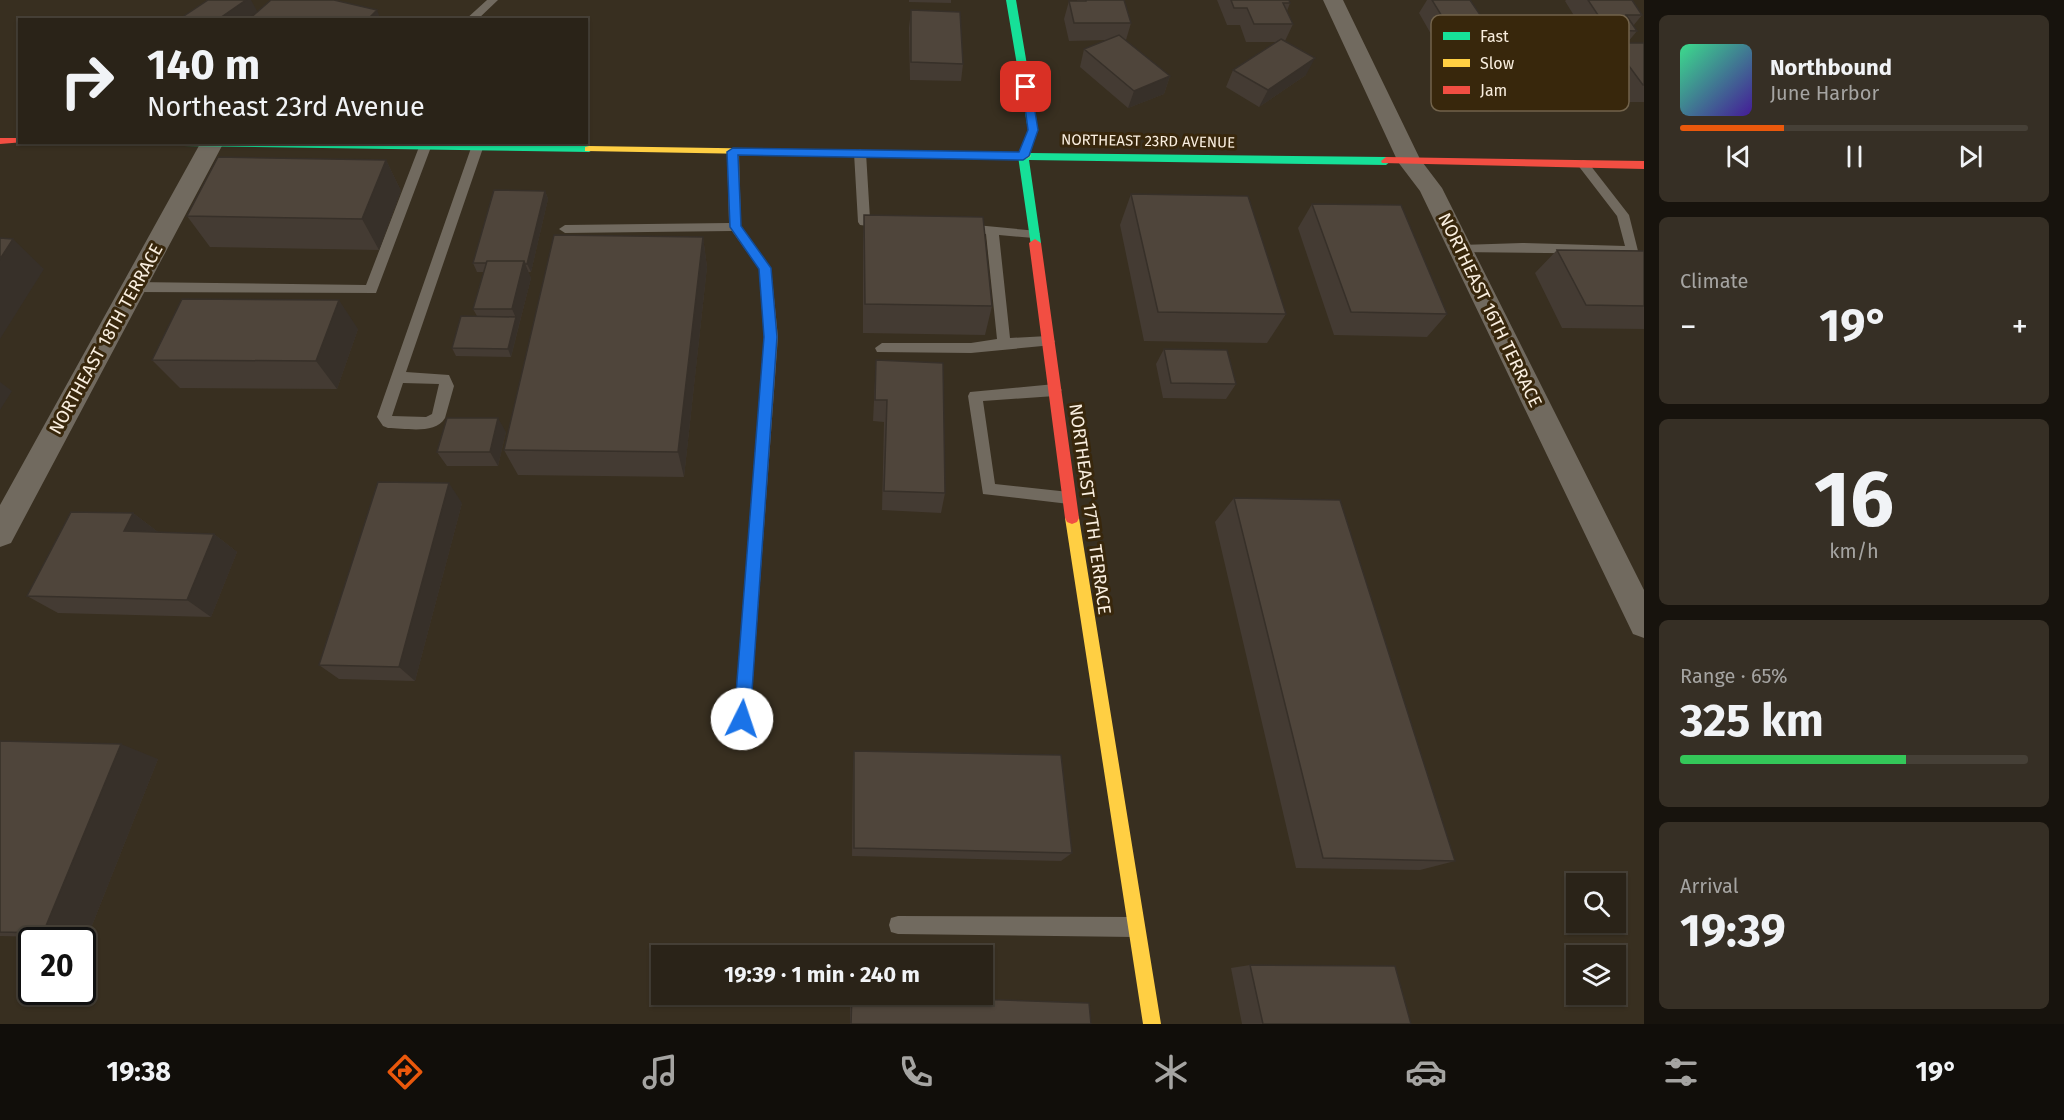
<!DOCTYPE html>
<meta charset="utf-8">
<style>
body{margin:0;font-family:"Fira Sans",sans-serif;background:#362f25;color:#f1f3f6;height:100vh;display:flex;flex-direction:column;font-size:22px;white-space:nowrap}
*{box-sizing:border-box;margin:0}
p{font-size:20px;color:#a5a4a2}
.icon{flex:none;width:33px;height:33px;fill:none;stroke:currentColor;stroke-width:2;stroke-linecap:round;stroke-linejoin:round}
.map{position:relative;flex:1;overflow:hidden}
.side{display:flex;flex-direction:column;gap:15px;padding:15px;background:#17130d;width:420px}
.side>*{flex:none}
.top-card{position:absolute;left:18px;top:18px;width:570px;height:126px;border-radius:0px;box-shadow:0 2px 4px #0004,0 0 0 2px #464037;background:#2a2318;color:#f1f3f6;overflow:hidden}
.fabs{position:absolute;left:1566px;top:873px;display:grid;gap:12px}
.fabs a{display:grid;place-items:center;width:60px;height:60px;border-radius:0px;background:#2a2318;box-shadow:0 2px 4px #0004,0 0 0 2px #464037;font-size:30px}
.speed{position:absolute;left:18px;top:927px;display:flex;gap:12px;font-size:30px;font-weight:700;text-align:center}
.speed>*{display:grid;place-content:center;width:78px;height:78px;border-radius:50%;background:#2a2318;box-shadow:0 2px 4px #0004,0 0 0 2px #464037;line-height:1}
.speed .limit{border:3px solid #111;border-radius:9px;background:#fff;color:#111}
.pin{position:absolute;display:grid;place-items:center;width:51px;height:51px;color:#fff;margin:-26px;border-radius:12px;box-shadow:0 3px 9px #0006}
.me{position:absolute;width:66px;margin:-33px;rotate:4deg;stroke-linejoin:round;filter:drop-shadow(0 0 4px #0008)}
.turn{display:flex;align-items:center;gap:21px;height:126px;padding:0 30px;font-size:27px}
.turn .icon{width:78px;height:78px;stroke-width:2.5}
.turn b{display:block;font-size:42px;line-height:51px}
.big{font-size:45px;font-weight:700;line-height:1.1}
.side .widget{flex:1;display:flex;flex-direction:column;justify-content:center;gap:9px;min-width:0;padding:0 21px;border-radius:9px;background:#362f25}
.side .dial{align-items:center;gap:0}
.dial b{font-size:78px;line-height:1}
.song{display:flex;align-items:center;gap:18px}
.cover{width:72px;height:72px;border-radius:9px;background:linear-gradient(135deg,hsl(150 70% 55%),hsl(260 70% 35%))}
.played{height:6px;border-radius:3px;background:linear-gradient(90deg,#ea580c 30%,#464037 30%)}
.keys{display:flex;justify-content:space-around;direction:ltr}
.heat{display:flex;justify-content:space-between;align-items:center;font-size:33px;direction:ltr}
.charge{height:9px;border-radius:4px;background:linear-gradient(90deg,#34c759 65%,#464037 0)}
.trip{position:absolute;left:651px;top:945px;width:342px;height:60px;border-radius:0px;background:#2a2318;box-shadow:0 2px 4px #0004,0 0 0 2px #464037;font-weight:700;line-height:60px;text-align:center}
.tabs{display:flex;height:96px;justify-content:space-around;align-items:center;background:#110e0a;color:#a5a4a2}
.tabs .icon{width:42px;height:42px}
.tabs .on{color:#ea580c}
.tabs b{font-size:27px;color:#f1f3f6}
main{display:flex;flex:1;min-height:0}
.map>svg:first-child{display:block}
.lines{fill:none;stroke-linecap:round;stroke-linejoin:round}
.lane{fill:#716a5f;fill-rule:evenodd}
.street{fill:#716a5f;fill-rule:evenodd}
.fast{fill:#16e098;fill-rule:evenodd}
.slow{fill:#ffcf43;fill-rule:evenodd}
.jam{fill:#f24e42;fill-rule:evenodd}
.wall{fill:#443b33}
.shaded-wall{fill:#373029}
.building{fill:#4f453b;stroke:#373029;stroke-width:1.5}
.route{fill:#1a73e8;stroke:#114b97;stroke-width:1.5}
.labels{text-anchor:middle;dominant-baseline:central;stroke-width:6;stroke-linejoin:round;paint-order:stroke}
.far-street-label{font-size:15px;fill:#f9eedf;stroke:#38270c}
.street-label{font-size:18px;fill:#f9eedf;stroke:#38270c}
.key{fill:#38270c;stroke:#72634b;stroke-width:1.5}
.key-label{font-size:16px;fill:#f9eedf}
</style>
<main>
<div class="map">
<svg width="1644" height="1024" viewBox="0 0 1644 1024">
<rect width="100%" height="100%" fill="#382f20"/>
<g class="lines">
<path class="lane" d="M487 0H498L477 20H465Z
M425 143 431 147 376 293 134 292 128 287 134 282 366 285 419 147Z
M477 144 483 148 406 372 449 375 454 386 445 418C435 435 405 428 388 428L383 426 377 417 471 148ZM403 383 439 384 432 414 426 417 392 416Z
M733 148 739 152 741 226 771 268 778 337 750 719 748 725 742 727 736 725 734 719 764 337 759 269 732 231 565 233 559 229 565 225 729 223 727 152Z
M860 149 866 153 870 219 885 222V228L860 225 858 222 854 153Z
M1583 160 1587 161 1629 215 1638 251 1636 254 1457 252 1455 249 1461 245 1522 243 1625 246 1617 216 1577 164Z
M965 224 1038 231 1040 234 1034 238 999 235 1010 338 1048 336 1055 341 1053 345 971 353 877 352 875 348 882 343H971L997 339 986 234 961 231 959 228Z
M1055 384 1062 390 1055 396 983 401 995 484 1069 492 1074 493 1076 498 1074 503 1069 504 983 494 968 396 970 392Z
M898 916 1134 917 1141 920 1144 927 1141 934 1134 937 898 934 891 932 889 925 891 918Z"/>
<path class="street" d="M1323 0H1343L1420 159 1442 188 1644 590V638L1633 634 1420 191 1398 162Z
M201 142 223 144 11 543 0 547V505Z"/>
<path class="fast" d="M1006 0H1016L1038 130 1030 153 1386 157 1391 161 1386 165 1029 160 1041 243 1039 246H1031L1018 156 1028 130Z
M107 142H379L589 146 594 149 589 152 112 145Z"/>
<path class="slow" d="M589 146 1026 153 1031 156 1026 159 585 151V147Z
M1072 512 1077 514 1079 518 1161 1024H1143L1065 518 1067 514Z"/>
<path class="jam" d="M0 138H20V142H24L0 144Z
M1386 157 1644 161V169L1382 163 1381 161Z
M1035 239 1041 243 1079 518 1077 522 1072 524 1067 522 1065 518 1029 243Z"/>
</g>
<path class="wall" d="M909 0H951V3L909 2Z
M1077 0H1124L1131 23 1126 40H1125L1170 76 1164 94 1128 108 1080 67 1084 49 1107 40 1069 41 1064 19 1069 1H1077Z
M1217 0H1289L1290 3 1287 11 1293 24 1285 41 1306 75 1259 107 1226 87 1233 70 1277 42H1246L1240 25H1227Z
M1427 0H1470L1485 22 1474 40 1435 41 1419 13Z
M1566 0H1632L1642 15 1633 26 1637 31 1627 43H1644V102H1628L1598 60 1608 48H1594L1565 1Z
M911 10 963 64 961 81 910 80 909 28Z
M1450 49 1524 104 1491 112 1438 67Z
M386 160 401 191 379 250 210 247 187 216Z
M545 191 548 199 531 272H528L531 278 511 357 456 356 452 348 477 316 473 309 484 272H477L473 263Z
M1131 194 1286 314 1267 343 1144 341 1120 225Z
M1312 204 1447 314 1427 337 1334 335 1298 228Z
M864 215 992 306 985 335 863 333V245Z
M703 237 707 267 684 477 518 475 504 450Z
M1557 250 1644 251V329L1562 328 1535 273Z
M358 329 337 389 180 388 152 360Z
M1164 349 1236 384 1226 399 1163 398 1156 364Z
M876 360 945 493 941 513 882 510 884 422 873 421Z
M506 432 498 466H447L437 452Z
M1234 498 1455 861 1420 870 1296 868 1215 522Z
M462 503 415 681 339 679 319 665Z
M133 513 158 532 214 534 237 552 211 617 58 613 27 596Z
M0 741 158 759 87 938 0 936Z
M854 751 1072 853 1061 861 852 856 853 763Z
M1250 965 1411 1024H1242L1231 968Z
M852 995 1091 1024H850V997Z"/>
<path class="shaded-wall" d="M246 0H251L262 20H217Z
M377 10 381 20H367Z
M1315 58 1306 75 1259 107 1268 90Z
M1170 76 1164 94 1128 108 1134 91Z
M1537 86 1524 104 1491 112 1503 95Z
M386 160 401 191 379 250 362 219Z
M545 191 548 199 531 272 527 264Z
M703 237 707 267 684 477 678 452Z
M13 239 44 269 0 339V259Z
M524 261 531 278 519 325 512 309Z
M339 300 358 329 337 389 316 361Z
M516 317 519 325 511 357 508 349Z
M0 382 12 391 0 410Z
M498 418 506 432 498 466 490 452Z
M449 483 462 503 415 681 399 667Z
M133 513 158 532 124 531Z
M214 534 237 552 211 617 187 600Z
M121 744 158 759 87 938 43 933Z"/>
<path class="building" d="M208 0H246L217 20H178Z
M271 0H334L377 10 367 20H248Z
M1086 0H1124L1131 23H1074L1069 1H1086Z
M1231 0H1289L1290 3H1283L1293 24H1254L1247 8H1234Z
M1432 0H1470L1485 22 1446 23Z
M1588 0H1632L1642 15H1626L1637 31 1608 30Z
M911 10 960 12 963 64 911 62Z
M1119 35 1170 76 1134 91 1084 49Z
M1281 39 1315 58 1268 90 1233 70Z
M1612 43H1644V85H1643Z
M218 157 386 160 362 219 187 216Z
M494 190 545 191 527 264H525L524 261H487L486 263H473Z
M1131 194 1248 196 1286 314 1158 312Z
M1312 204 1401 205 1447 314 1351 312Z
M864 215 983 217 992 306 865 304Z
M554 235 703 237 678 452 504 450Z
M0 238 13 239 0 259Z
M1557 250 1644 251V306L1586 305Z
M487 261H524L512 309H473Z
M182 299 339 300 316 361 152 360Z
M461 316 516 317 508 349 452 348Z
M1164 349 1227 350 1236 384 1171 383Z
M876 360 943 363 945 493 884 491 887 400H875Z
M447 418H498L490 452H437Z
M378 482 449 483 399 667 319 665Z
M1234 498 1340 500 1455 861 1323 858Z
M71 512 133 513 124 531 214 534 187 600 27 596Z
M0 741 121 744 43 933 0 932Z
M854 751 1061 755 1072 853 854 848Z
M1250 965 1395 966 1411 1024H1263Z
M852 995 1089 1003 1091 1024H851Z"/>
<path class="route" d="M1022 84 1031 87 1038 130 1029 156 1023 160 738 155 741 226 771 268 777 337 750 719 748 725 742 727 737 725 734 719 764 337 759 269 730 227 727 152 733 148 1019 152 1028 130Z"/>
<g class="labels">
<g class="far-street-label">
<text transform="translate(1148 141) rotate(1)">NORTHEAST 23RD AVENUE</text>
</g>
<g class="street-label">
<text transform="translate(1490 310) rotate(64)">NORTHEAST 16TH TERRACE</text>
<text transform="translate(106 339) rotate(-61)">NORTHEAST 18TH TERRACE</text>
<text transform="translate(1090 509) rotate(82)">NORTHEAST 17TH TERRACE</text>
</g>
</g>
<rect x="1431" y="15" width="198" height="96" rx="9" class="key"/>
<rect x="1443" y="32" width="27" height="8" fill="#16e098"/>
<rect x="1443" y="59" width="27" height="8" fill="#ffcf43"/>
<rect x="1443" y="86" width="27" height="8" fill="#f24e42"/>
<g class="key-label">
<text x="1480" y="42">Fast</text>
<text x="1480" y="69">Slow</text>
<text x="1480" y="96">Jam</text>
</g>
</svg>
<div class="fabs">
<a><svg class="icon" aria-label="search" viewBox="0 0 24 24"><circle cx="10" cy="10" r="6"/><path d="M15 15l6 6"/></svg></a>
<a><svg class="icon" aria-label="layers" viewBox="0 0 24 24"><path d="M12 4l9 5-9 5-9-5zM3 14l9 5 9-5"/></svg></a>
</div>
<div class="speed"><div class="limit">20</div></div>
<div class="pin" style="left:1026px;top:87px;background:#d93025"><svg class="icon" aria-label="arrive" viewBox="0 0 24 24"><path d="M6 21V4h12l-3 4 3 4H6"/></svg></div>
<svg class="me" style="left:742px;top:719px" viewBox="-20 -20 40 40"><circle r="19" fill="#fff"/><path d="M0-13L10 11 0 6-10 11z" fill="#1a73e8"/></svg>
<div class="trip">19:39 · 1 min · 240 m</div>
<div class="top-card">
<div class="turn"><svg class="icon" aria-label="right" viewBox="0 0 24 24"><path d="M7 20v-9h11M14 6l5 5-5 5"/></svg><div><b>140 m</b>Northeast 23rd Avenue</div></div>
</div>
</div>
<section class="side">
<div class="widget">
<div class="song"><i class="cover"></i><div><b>Northbound</b><p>June Harbor</p></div></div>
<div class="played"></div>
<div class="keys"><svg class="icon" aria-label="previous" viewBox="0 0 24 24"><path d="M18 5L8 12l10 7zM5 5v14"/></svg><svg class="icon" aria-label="pause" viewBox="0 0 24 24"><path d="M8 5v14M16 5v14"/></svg><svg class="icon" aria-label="next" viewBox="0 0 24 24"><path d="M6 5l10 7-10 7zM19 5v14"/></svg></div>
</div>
<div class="widget"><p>Climate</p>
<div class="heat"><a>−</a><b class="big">19°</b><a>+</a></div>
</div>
<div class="widget dial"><b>16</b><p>km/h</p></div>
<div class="widget"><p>Range · 65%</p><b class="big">325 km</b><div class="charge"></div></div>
<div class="widget"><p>Arrival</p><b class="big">19:39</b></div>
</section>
</main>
<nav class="tabs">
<b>19:38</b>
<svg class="icon on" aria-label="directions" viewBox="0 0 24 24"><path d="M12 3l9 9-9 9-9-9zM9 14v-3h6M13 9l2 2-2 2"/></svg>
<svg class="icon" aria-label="music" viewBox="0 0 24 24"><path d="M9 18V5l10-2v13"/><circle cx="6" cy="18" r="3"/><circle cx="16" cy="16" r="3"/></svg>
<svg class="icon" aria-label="phone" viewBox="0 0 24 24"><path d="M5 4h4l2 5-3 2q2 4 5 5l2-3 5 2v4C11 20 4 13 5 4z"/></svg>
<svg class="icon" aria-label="climate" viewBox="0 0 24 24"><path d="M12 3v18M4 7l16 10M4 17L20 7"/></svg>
<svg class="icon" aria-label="car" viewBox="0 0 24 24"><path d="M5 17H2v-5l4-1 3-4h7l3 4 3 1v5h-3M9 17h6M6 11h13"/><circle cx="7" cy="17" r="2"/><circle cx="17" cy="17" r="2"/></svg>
<svg class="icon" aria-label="filters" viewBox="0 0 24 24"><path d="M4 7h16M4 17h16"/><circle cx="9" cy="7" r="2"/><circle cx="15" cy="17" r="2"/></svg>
<b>19°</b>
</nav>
